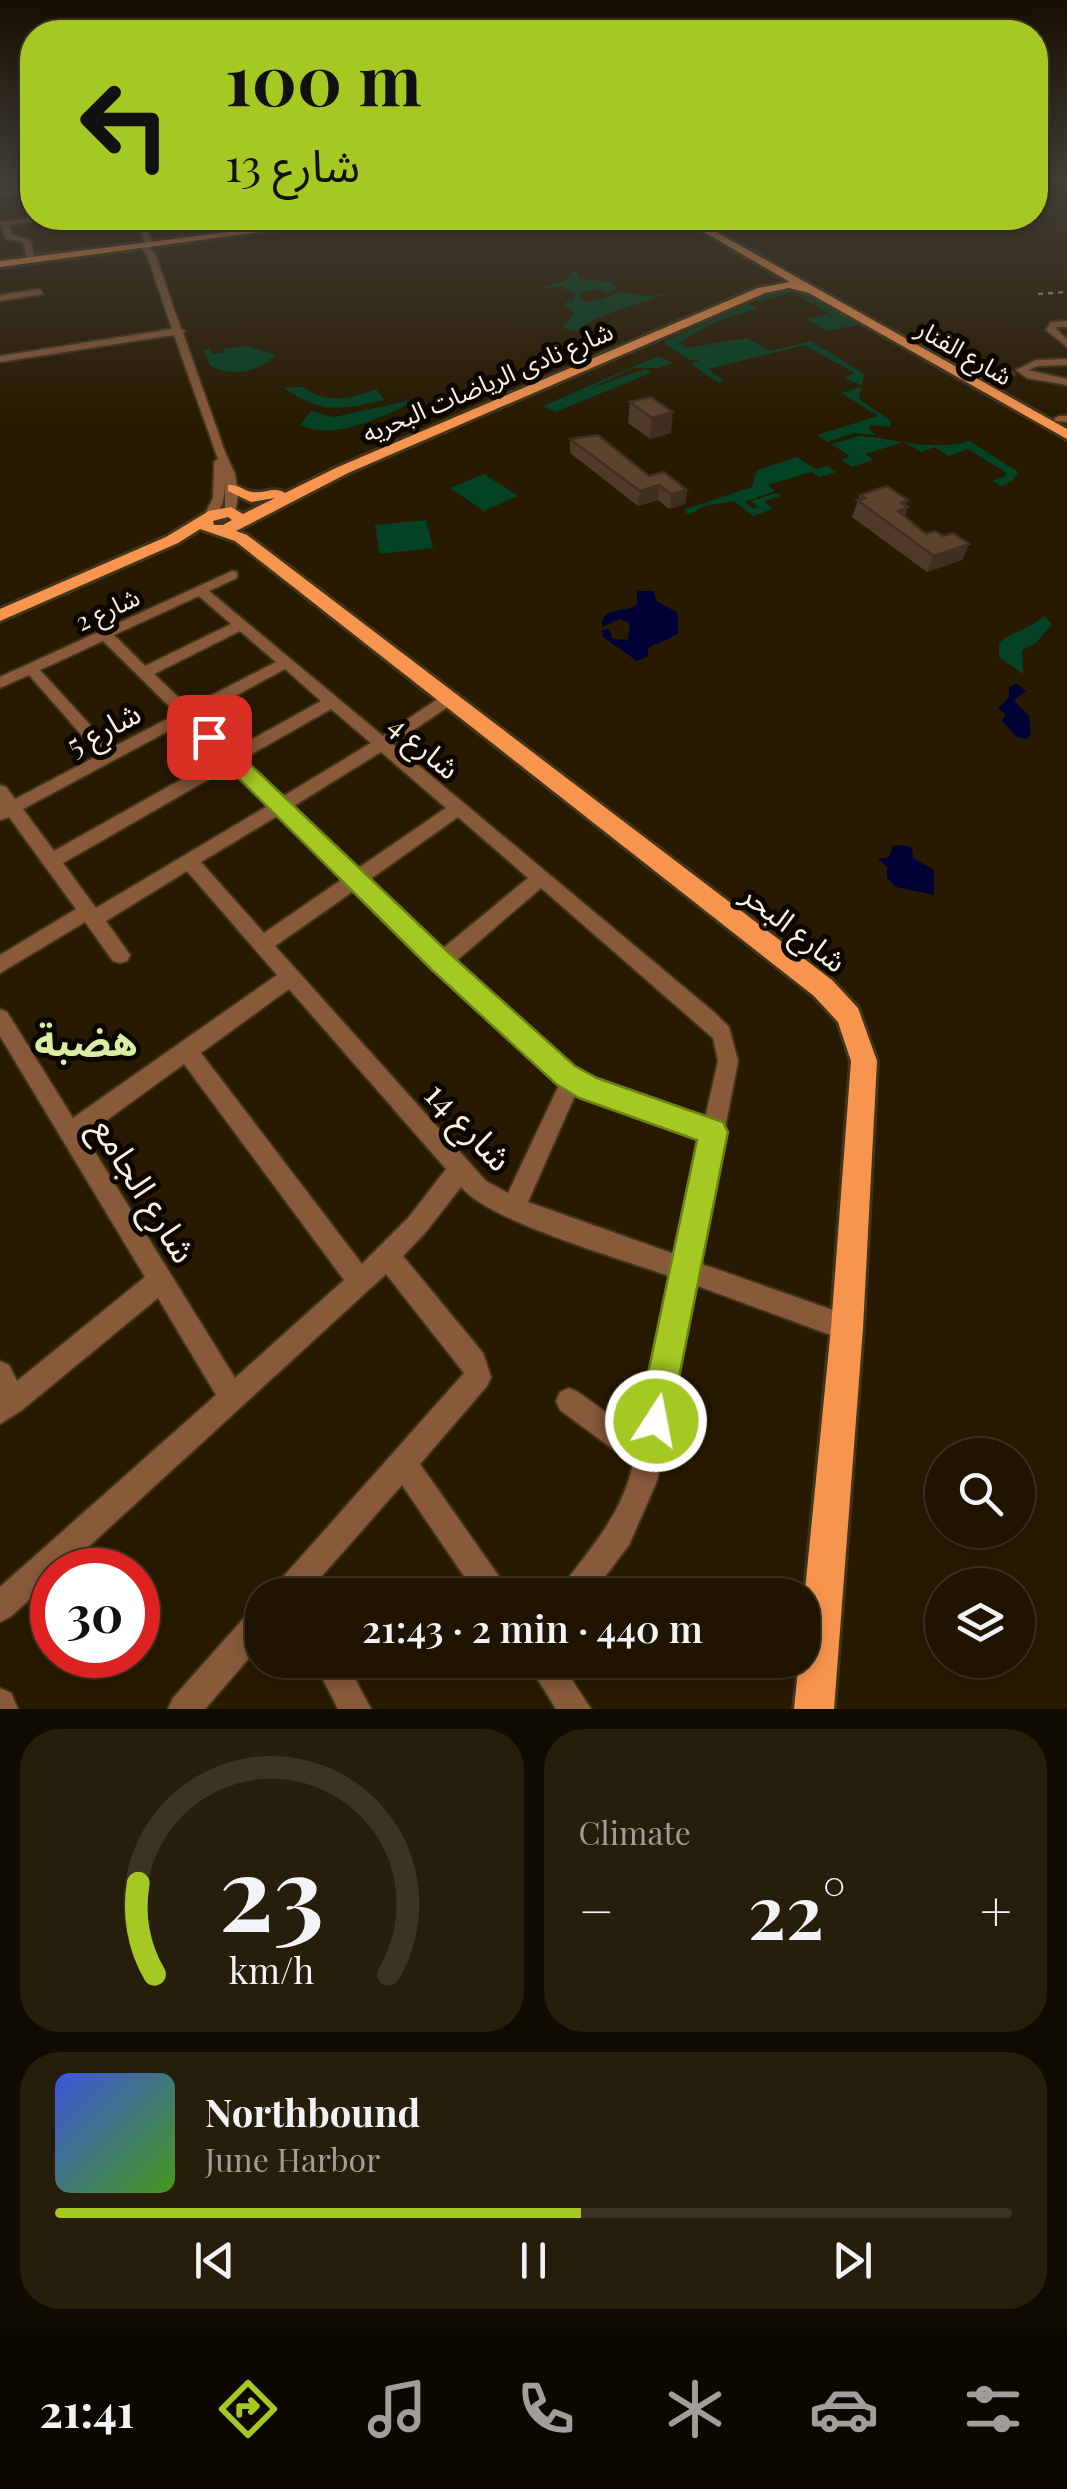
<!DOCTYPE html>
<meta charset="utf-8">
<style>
body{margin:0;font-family:"Playfair Display","Noto Sans Arabic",serif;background:#261d0a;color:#f1f3f6;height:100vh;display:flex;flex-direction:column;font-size:38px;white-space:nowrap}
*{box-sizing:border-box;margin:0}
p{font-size:32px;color:#a19e99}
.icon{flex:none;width:55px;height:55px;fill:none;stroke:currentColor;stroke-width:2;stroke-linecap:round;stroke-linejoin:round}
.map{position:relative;height:1709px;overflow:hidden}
.side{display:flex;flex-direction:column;gap:20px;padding:20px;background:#100b00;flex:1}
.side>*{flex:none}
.banner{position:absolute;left:20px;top:20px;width:1028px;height:210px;border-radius:40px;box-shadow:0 5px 15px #0003,0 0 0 2px #3c3322;background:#a5c823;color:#111;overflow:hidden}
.tools{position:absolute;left:925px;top:1438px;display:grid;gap:20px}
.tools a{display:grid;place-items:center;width:110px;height:110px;border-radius:50%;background:#1e1400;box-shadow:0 5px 15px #0003,0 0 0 2px #3c3322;font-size:50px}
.speed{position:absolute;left:30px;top:1548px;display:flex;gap:20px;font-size:50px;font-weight:700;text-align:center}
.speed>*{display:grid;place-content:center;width:130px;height:130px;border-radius:50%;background:#1e1400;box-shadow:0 5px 15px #0003,0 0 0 2px #3c3322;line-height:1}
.speed .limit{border:15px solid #d22;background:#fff;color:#111}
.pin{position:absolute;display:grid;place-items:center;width:85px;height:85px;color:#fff;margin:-42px;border-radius:20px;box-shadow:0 5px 15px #0006}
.me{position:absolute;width:110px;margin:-55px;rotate:11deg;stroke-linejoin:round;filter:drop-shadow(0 0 8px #0008)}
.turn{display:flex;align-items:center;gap:35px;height:210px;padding:0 40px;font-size:45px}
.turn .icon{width:130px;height:130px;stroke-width:2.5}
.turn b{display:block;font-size:70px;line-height:85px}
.big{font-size:75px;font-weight:600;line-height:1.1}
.side .widget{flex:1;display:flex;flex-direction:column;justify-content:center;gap:15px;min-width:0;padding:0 35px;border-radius:40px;background:#261d0a}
.side .dial{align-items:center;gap:0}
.dial svg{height:260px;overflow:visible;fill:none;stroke:#3c3322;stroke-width:7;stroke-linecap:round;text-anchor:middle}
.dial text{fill:#f1f3f6;stroke:none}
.song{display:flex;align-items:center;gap:30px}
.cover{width:120px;height:120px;border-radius:15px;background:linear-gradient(135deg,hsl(230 70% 55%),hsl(100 70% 35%))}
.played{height:10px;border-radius:5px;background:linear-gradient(90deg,#a5c823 55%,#3c3322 55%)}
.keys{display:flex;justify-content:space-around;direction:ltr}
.heat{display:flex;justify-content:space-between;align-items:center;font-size:55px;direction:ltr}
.side .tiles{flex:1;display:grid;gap:20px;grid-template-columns:1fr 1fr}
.widget:last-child{grid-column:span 2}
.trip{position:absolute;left:245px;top:1578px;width:575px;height:100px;border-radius:40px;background:#1e1400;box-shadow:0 5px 15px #0003,0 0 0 2px #3c3322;font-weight:600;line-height:100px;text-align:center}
.menu{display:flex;height:160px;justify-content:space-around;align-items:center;background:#0c0800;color:#a19e99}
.menu .icon{width:70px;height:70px}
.menu .selected{color:#a5c823}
.menu b{font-size:45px;color:#f1f3f6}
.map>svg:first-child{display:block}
.green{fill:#044225}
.water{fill:#000035}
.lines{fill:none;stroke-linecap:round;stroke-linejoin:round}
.minor-casing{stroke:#41341b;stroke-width:4}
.major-casing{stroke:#41341b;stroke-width:6}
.minor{fill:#895a3a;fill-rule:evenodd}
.major{fill:#f7954f;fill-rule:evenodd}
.rail{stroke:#a99e8a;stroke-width:2.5;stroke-dasharray:5 5;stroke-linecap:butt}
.wall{fill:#4f3a28}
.shaded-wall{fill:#402f20}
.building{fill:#5c432e;stroke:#402f20;stroke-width:2.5}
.route{fill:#a5c823;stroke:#6b8217;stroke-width:2.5}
.labels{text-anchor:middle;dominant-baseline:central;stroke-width:10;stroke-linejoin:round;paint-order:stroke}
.far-street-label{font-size:25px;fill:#faf1e1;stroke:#0c0601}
.street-label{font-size:30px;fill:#faf1e1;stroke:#0c0601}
.near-street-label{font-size:35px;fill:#faf1e1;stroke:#0c0601}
.district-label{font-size:40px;font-weight:bold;fill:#d7eea3;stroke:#0c0601}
</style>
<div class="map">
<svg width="1067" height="1709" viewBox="0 0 1067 1709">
<rect width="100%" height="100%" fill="#281a00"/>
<path class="green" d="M575 269 580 279 610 282 618 288 608 293 598 289 579 293 580 300C597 304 604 298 620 292L644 296 665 294C640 305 590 316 577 331L562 328 574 314 563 303 573 301 575 293 562 287 531 289 563 282Z
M782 289 811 294 861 324 827 331 805 319 826 314 838 319 792 292 760 302 756 300Z
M749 303 758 308 716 322 679 342 687 348 747 338 769 351 811 341 864 374 862 385 844 378 855 373 804 345 708 369 724 381 719 383 691 364 700 360H689L663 342Z
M248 346 276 355C261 372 230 378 210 365L204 350 209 349 212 354 226 352 221 349Z
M658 356 673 363 658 368H633L589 389 645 369 653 372 555 412 543 406Z
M303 387C324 404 352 399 376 389L384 400C341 410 321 414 284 388Z
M861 387 859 399 890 420 891 427 870 425 869 430 876 435 854 433 827 442 817 435 878 416 841 393Z
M425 397C389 412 338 443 300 425L311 411 334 417Z
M860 436C897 439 934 452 970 441L1018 472 1012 481 1002 486 992 481 1006 476 1005 472 968 449 948 456 935 447 921 452 904 442 865 454 873 460 852 467 841 460 850 456 831 444Z
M797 457 815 469 827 466 837 472 820 477 811 472 768 485 775 491 744 502 754 509 758 507 751 501 777 493 781 496 764 501 773 509 753 516 734 501 704 506 689 515 683 510 752 487 757 470Z
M484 474 518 496 484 511 450 488Z
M426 520 433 548 380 554 375 525Z
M1044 616 1052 624 1036 643 1022 650 1023 674 999 657V643C1009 633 1028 630 1044 616Z"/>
<path class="water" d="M637 591H654L656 600C678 617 679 602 678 634L648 648V656L637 661 603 637 602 630 609 629 613 639 628 640 630 623 619 619 602 627C601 606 624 613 637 605Z
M1017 684 1026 691 1014 700 1029 716 1031 736 1025 739 1017 737 1002 721 1006 714 998 709 1009 697V687Z
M903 845 912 848 913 858 934 870V895L896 887 887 878V867L878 859 889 857 893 846Z"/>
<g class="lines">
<g class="minor-casing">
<path id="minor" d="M32 188V192L0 195V191Z
M40 218H60L9 225 12 235 30 240 35 260 31 262 27 260 23 242 6 239 0 222Z
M135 218H142L153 245 150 248 155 254 181 329 185 331 183 333 225 452 235 474 238 495 235 515 225 512V481C225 495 223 513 210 520L204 516 213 498 214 462 218 459 174 335 0 362V356L172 329 147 255 141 248 145 244Z
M916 218 961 224 1006 218C978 231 943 232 916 218Z
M40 289 43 294 0 301V295Z
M1067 321V327H1057L1056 329 1067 339V347L1046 330 1051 322Z
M1067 359V365L1038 366 1028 370 1067 379V385L1027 378 1016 370 1036 360Z
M1009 371 1014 374 1012 376 984 380 979 377Z
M1059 416H1067V422L1055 421 1054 419Z
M232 571 237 572V578L209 591 383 736 442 696H452L455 700 452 704 393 744 715 1013 729 1027 738 1061 699 1263 847 1315 856 1319 860 1328 856 1337 847 1341 695 1285 657 1481 629 1545 591 1595H558L563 1585C592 1547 623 1512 633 1464L560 1410 556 1401 560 1392 569 1388 578 1392 639 1436 672 1277C622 1259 492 1223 461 1187L425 1233 403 1256 483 1353 491 1377 487 1386 420 1464 505 1585 510 1595H477L402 1485 305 1595H271L276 1585 464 1373 386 1274 63 1570H52V1579L10 1617 0 1622V1587L216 1395 158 1298 22 1410 0 1424V1361L9 1365 17 1381 145 1277 0 1036V1009L7 1012 73 1118 277 975 187 871 106 921 130 955 127 961 120 963 113 961 85 922 0 973V955L76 909 9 817 0 820V785L6 787 15 799 99 755 29 675 0 688V677ZM199 596 231 624 145 666 114 635ZM240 631 276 662 189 707 154 674ZM103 641 177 714 111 748 40 670ZM285 669 321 701 233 750 198 716ZM331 709 371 743 282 797 243 759ZM185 722 221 757 54 851 23 809ZM381 752 446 808 357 869 292 807ZM230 767 269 805 96 908 63 863ZM279 815 344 878 264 933 201 862ZM458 817 528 878 441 950 369 880ZM541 888 713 1038 718 1061 705 1119 595 1081 573 1068 455 962ZM355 890 434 968 560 1083 508 1193 486 1181 275 946ZM289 989 446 1169 409 1217 362 1264 201 1053ZM184 1064 344 1280 235 1378 85 1136ZM576 1093 701 1139 677 1255 528 1202Z
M262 1606V1643L205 1709H168L173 1698 251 1610Z
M313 1660H345L371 1709H338Z
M526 1660H559L591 1709H556Z
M0 1688 11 1693 18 1709H0Z"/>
</g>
<g class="major-casing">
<path id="major" d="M340 218H363L0 267V261Z
M680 218H691L1067 429V439L809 293 789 288 765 293 348 473 236 531 247 535 832 980 858 1008 877 1061 863 1328 834 1709H794L799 1660H802V1621L831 1328 851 1061 838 1022 814 996 235 541 200 529 178 543 0 621V609L166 537 209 511 231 507 243 514 275 498 251 502 228 491V485C239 484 242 490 252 492 265 494 274 486 285 493L338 467 758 288 790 282ZM228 517 232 520 223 525H214L213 521Z"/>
</g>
<use href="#minor" class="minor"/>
<use href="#major" class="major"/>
<path class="rail" d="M1038 294 1067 292"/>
</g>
<path class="wall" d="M591 218H641L627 223 603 226Z
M651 397 671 433 650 439 628 423 630 402Z
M570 439 649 476 687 490 685 504 669 509 658 500 638 506 570 453Z
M860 495 906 506 908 507 904 516 926 534 943 536 969 544 962 560 927 572 852 517Z"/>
<path class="shaded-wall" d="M603 218H641L627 223 603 226Z
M673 412 671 433 650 439 652 418Z
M659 485 658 500 638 506 640 491Z
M687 490 685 504 669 509 671 494Z
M908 500 905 508 908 507 902 524 892 527 901 503Z
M969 544 962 560 927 572 934 556Z"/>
<path class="building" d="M651 397 673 412 652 418 630 402Z
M598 435 649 476 664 472 687 490 671 494 659 485 640 491 570 439Z
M887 486 908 500 901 503 908 507 898 511 926 534 935 531 943 536 953 533 969 544 934 556 857 500 865 498 860 495Z"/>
<linearGradient id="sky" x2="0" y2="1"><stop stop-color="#160e00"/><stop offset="0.43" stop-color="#423e37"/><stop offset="1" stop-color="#423e37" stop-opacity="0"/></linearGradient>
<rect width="1067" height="422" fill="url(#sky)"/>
<path class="route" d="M209 730 216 732 450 954 575 1066 597 1078 723 1122 728 1132 668 1433 656 1439 643 1433 638 1421 697 1140 579 1098 556 1084 432 970 202 742V732Z"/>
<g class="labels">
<g class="far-street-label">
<text transform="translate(965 351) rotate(30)">شارع الفنار</text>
<text transform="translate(487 381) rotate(-23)">شارع نادى الرياضات البحريه</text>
<text transform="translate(107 608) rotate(-25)">شارع 2</text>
</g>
<g class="street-label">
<text transform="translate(103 728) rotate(-28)">شارع 5</text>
<text transform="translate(425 746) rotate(40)">شارع 4</text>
<text transform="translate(795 927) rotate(38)">شارع البحر</text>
</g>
<g class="near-street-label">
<text transform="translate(470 1125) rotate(46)">شارع 14</text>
<text transform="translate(146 1189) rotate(58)">شارع الجامع</text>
</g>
<g class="district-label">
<text x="86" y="1039">هضبة</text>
</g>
</g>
</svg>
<div class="tools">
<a><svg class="icon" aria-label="search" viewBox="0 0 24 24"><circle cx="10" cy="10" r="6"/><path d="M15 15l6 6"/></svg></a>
<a><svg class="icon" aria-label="layers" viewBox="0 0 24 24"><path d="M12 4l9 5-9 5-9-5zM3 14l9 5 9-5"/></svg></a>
</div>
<div class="speed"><div class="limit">30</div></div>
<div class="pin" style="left:209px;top:737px;background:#d93025"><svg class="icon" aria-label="arrive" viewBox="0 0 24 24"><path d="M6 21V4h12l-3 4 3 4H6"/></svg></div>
<svg class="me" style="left:656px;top:1421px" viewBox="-20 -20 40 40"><circle r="17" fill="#a5c823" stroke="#fff" stroke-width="3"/><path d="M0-11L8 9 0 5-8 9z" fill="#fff"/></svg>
<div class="trip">21:43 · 2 min · 440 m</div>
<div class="banner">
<div class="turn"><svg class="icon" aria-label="left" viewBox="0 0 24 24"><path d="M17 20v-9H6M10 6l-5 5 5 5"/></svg><div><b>100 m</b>شارع 13</div></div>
</div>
</div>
<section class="side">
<div class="tiles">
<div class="widget dial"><svg viewBox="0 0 100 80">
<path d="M14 69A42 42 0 1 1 86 69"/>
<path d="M14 69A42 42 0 0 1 9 41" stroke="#a5c823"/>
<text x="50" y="56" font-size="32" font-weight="700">23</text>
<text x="50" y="72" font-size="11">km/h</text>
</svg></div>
<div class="widget"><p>Climate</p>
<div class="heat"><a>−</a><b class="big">22°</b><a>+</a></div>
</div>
<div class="widget">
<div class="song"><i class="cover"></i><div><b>Northbound</b><p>June Harbor</p></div></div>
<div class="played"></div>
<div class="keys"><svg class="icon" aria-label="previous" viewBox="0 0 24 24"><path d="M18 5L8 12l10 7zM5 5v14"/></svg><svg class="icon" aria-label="pause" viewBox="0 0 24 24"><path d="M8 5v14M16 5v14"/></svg><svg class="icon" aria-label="next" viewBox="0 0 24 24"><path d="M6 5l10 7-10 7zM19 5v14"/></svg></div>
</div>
</div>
</section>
<nav class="menu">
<b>21:41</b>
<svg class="icon selected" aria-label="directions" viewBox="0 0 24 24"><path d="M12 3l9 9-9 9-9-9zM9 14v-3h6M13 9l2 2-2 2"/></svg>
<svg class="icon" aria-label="music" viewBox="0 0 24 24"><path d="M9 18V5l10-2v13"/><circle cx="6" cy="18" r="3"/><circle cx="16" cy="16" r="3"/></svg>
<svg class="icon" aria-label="phone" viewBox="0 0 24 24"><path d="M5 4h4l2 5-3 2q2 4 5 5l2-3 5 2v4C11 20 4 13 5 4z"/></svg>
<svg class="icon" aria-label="climate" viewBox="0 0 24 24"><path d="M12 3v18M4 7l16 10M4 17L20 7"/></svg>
<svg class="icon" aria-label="car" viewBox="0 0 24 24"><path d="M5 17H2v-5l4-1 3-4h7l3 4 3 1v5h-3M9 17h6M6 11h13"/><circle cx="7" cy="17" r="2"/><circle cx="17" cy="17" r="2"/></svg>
<svg class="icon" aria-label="filters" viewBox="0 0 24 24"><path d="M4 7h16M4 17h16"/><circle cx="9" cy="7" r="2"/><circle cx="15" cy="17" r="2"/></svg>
</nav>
